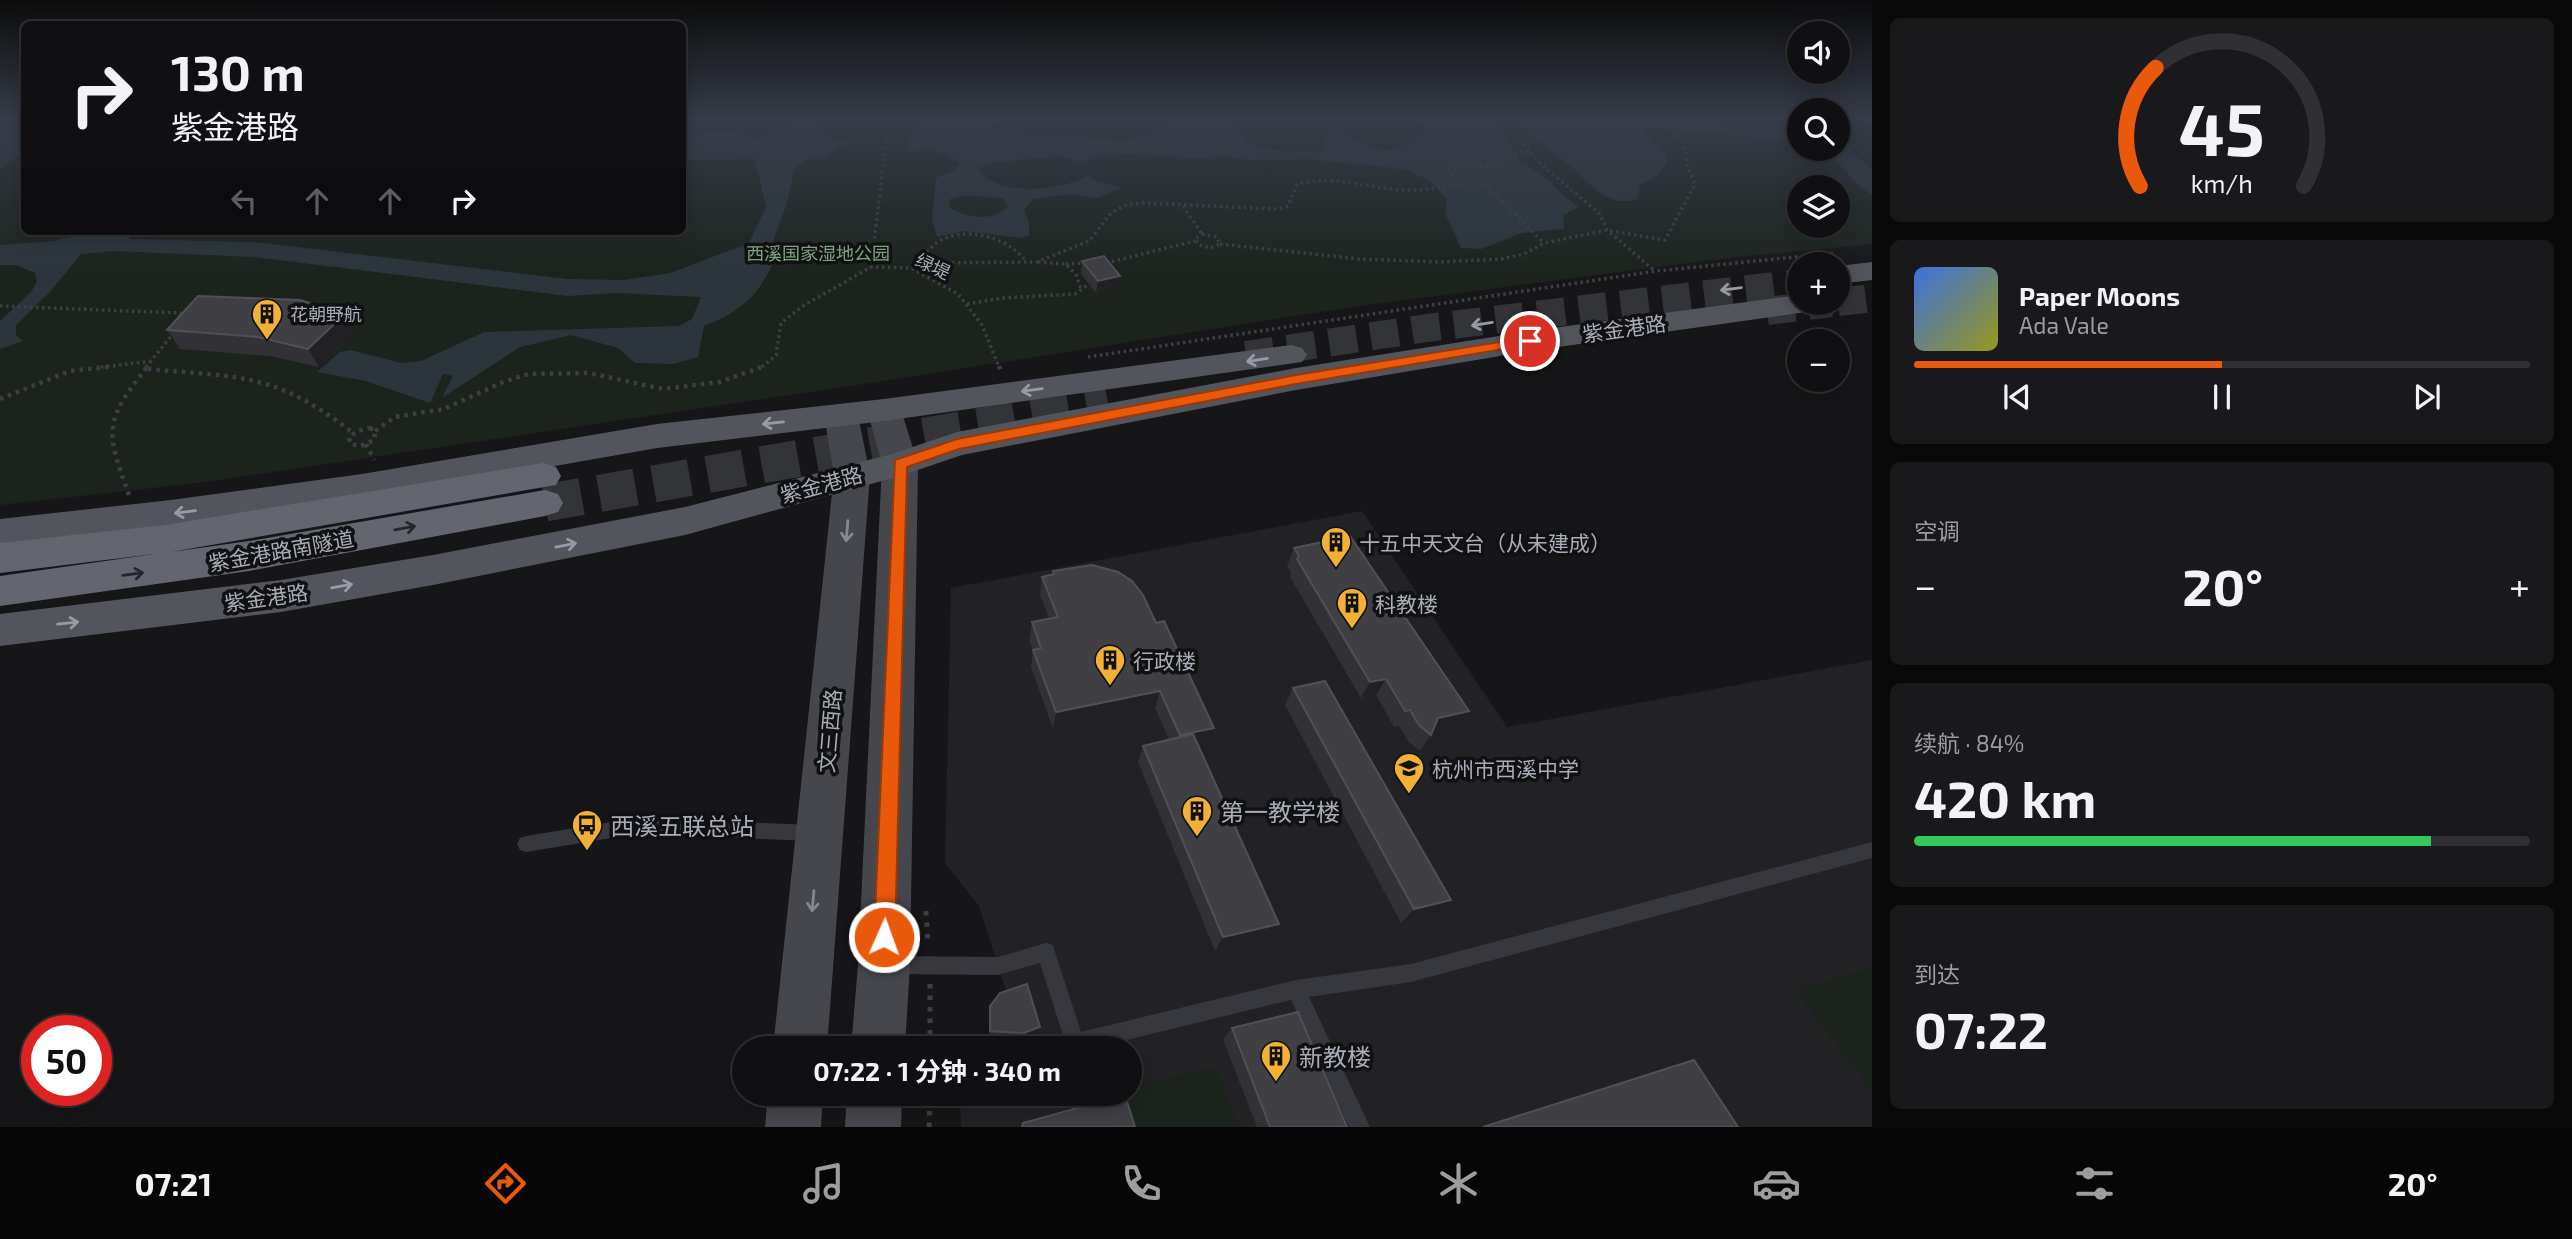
<!DOCTYPE html>
<html lang="zh">
<meta charset="utf-8">
<style>
body{margin:0;font-family:"Exo 2","Noto Sans SC",sans-serif;background:#19191b;color:#f1f3f6;height:100vh;display:flex;flex-direction:column;font-size:26px;white-space:nowrap}
*{box-sizing:border-box;margin:0}
p{font-size:23px;color:#9c9d9f}
.icon{flex:none;width:38px;height:38px;fill:none;stroke:currentColor;stroke-width:2;stroke-linecap:round;stroke-linejoin:round}
.map{position:relative;flex:1;overflow:hidden}
.drawer{display:flex;flex-direction:column;gap:18px;padding:18px;background:#09090a;width:700px}
.drawer>*{flex:none}
.banner{position:absolute;left:21px;top:21px;width:665px;height:214px;border-radius:10px;box-shadow:0 4px 18px #0003,0 0 0 2px #303032;background:#101012;color:#f1f3f6;overflow:hidden}
.controls{position:absolute;left:1787px;top:21px;display:grid;gap:14px}
.controls a{display:grid;place-items:center;width:63px;height:63px;border-radius:50%;background:#101012;box-shadow:0 4px 18px #0003,0 0 0 2px #303032;font-size:35px}
.speed{position:absolute;left:21px;top:1015px;display:flex;gap:14px;font-size:35px;font-weight:700;text-align:center}
.speed>*{display:grid;place-content:center;width:91px;height:91px;border-radius:50%;background:#101012;box-shadow:0 4px 18px #0003,0 0 0 2px #303032;line-height:1}
.speed .limit{border:10px solid #d22;background:#fff;color:#111}
.pin{position:absolute;display:grid;place-items:center;width:60px;height:60px;color:#fff;margin:-30px;border:4px solid #fff;border-radius:50%;box-shadow:0 2px 7px #0007}
.me{position:absolute;width:77px;margin:-38px;rotate:2deg;stroke-linejoin:round;filter:drop-shadow(0 0 5px #0008)}
.turn{display:flex;align-items:center;gap:24px;height:147px;padding:0 35px;font-size:32px}
.turn .icon{width:91px;height:91px;stroke-width:2.5}
.turn b{display:block;font-size:49px;line-height:60px}
.lanes{display:flex;align-items:center;height:66px;padding:0 35px;background:#0003;justify-content:center;gap:35px;direction:ltr}
.lanes .off{opacity:.35}
.big{font-size:52px;font-weight:700;line-height:1.1}
.drawer .card{flex:1;display:flex;flex-direction:column;justify-content:center;gap:10px;min-width:0;padding:0 24px;border-radius:10px;background:#19191b}
.drawer .dial{align-items:center;gap:0}
.dial svg{height:182px;overflow:visible;fill:none;stroke:#303032;stroke-width:7;stroke-linecap:round;text-anchor:middle}
.dial text{fill:#f1f3f6;stroke:none}
.song{display:flex;align-items:center;gap:21px}
.cover{width:84px;height:84px;border-radius:10px;background:linear-gradient(135deg,hsl(220 70% 55%),hsl(60 70% 35%))}
.played{height:7px;border-radius:4px;background:linear-gradient(90deg,#ea580c 50%,#303032 50%)}
.keys{display:flex;justify-content:space-around;direction:ltr}
.heat{display:flex;justify-content:space-between;align-items:center;font-size:38px;direction:ltr}
.charge{height:10px;border-radius:5px;background:linear-gradient(90deg,#34c759 84%,#303032 0)}
.trip{position:absolute;left:732px;top:1036px;width:410px;height:70px;border-radius:35px;background:#101012;box-shadow:0 4px 18px #0003,0 0 0 2px #303032;font-weight:700;line-height:70px;text-align:center}
.menu{display:flex;height:112px;justify-content:space-around;align-items:center;background:#060607;color:#9c9d9f}
.menu .icon{width:49px;height:49px}
.menu .current{color:#ea580c}
.menu b{font-size:32px;color:#f1f3f6}
main{display:flex;flex:1;min-height:0}
.map>svg:first-child{display:block}
.built{fill:#222225}
.green{fill:#1c231d;fill-rule:evenodd}
.water{fill:#2c353c;fill-rule:evenodd}
.lines{fill:none;stroke-linecap:round;stroke-linejoin:round}
.highway-tunnel-far1{stroke:#333438;stroke-width:28;stroke-dasharray:28 14;stroke-linecap:butt}
.highway-tunnel{stroke:#333438;stroke-width:37;stroke-dasharray:37 18;stroke-linecap:butt}
.path-far2{stroke:#3d3f44;stroke-width:3.5;stroke-dasharray:2.5 3.5;stroke-linecap:butt}
.path-far1{stroke:#3d3f44;stroke-width:4.5;stroke-dasharray:3.5 5;stroke-linecap:butt}
.path{stroke:#3d3f44;stroke-width:5;stroke-dasharray:4.5 7;stroke-linecap:butt}
.lane{fill:#37383d;fill-rule:evenodd}
.secondary{fill:#45474d;fill-rule:evenodd}
.primary{fill:#53555c;fill-rule:evenodd}
.highway{fill:#63666e;fill-rule:evenodd}
.wall{fill:#323236}
.shaded-wall{fill:#212124}
.building{fill:#3f3f44;stroke:#4f5156;stroke-width:2}
.oneway{stroke:#979ba6}
.oneway2{stroke:#26262a}
.oneway3{stroke:#858993}
.route{fill:#ea580c;stroke:#983908;stroke-width:2}
.labels{text-anchor:middle;dominant-baseline:central;stroke-width:7;stroke-linejoin:round;paint-order:stroke}
.far-park-label{font-size:18px;fill:#7fa381;stroke:#111113}
.far-street-label{font-size:18px;fill:#a8adb8;stroke:#111113}
.far-poi-label{font-size:18px;fill:#a8adb8;stroke:#111113;text-anchor:start}
.street-label{font-size:21px;fill:#a8adb8;stroke:#111113}
.poi-label{font-size:21px;fill:#a8adb8;stroke:#111113;text-anchor:start}
.near-poi-label{font-size:24px;fill:#a8adb8;stroke:#111113;text-anchor:start}
</style>
<main>
<div class="map">
<svg width="1872" height="1127" viewBox="0 0 1872 1127">
<rect width="100%" height="100%" fill="#161618"/>
<path class="built" d="M1362 511 1507 727 1872 660V1127H961L960 1094H1129V1048H1002L1022 1041 979 906 945 863 951 588Z"/>
<path class="green" d="M0 117H24V231H682L683 117H1799V149H1838V117H1872V244L1728 258 1352 307 857 385 206 482 0 505ZM1799 187H1838V226H1799Z
M1872 968V1092L1794 989Z
M1216 1067 1239 1127H1126L1116 1094H1129V1086Z"/>
<path class="water" d="M922 117H999L991 125 994 133 1126 140 1149 135 1172 124H1190L1209 118 1230 121 1239 130 1248 144C1273 152 1297 152 1323 150L1325 139 1331 132C1344 132 1347 135 1357 141 1386 158 1404 149 1427 130L1415 119 1403 117H1430L1441 122H1457L1468 117 1485 119 1501 130 1521 164C1544 170 1558 194 1579 207L1563 215 1564 229 1522 233 1481 249 1461 248 1445 213 1447 199 1429 180 1404 169 1309 159 1250 160 1225 156 1196 158 1130 154 1105 155 1081 162 1059 156 987 163 978 170C1000 198 1060 190 1088 176L1096 181 1121 188 1097 198 1071 194 1033 199 1024 210 1029 222V235L1021 238 964 231 937 237 932 220 936 178 953 171 960 163 934 149 909 152 907 138 919 127ZM965 195 1002 198 1008 206C992 223 968 217 949 208L950 199Z
M1519 117H1637L1670 125 1694 121 1691 117H1708L1710 122C1740 130 1770 130 1799 120V139L1749 137 1649 126 1641 131 1661 148 1668 158C1662 173 1655 179 1640 185L1638 198C1610 212 1585 178 1566 162 1549 147 1527 139 1519 117Z
M0 121 24 122V152L0 168Z
M818 124 819 131 833 139 860 143 842 146 823 159H809L795 166 787 203 770 250 779 251C760 293 747 309 704 326L698 357 673 364 635 363 618 348 571 335 520 347 442 398 453 376 443 374 430 403 366 381 317 372 340 352 350 350 401 363 421 361 484 332 679 326 692 319 701 297 616 293 568 296 255 257 113 251 81 254 50 292 16 325V335L23 341 0 349V321L31 292 37 282 35 273 16 265H0V245L54 241 90 231H124L130 239 255 242 568 279 624 280 670 273 749 243 766 207 755 159 683 160V133L734 132 758 139 788 125Z
M1838 130 1855 155 1872 170V195L1853 180 1826 149H1838Z"/>
<g class="lines">
<path class="highway-tunnel-far1" d="M1838 302 1872 298
M1767 311 1831 303
M1246 355 1427 328 1799 283"/>
<path class="highway-tunnel" d="M545 503 1108 404"/>
<path class="path-far2" d="M889 117 871 267 911 268 958 294 982 325 999 367
M1499 117 1542 165 1600 214 1607 230 1655 271
M1461 185 1483 183 1544 243
M1183 206 1202 234
M1202 234 1217 237 1220 244 1211 248 1199 245 1195 239Z
M1220 244 1360 259 1440 262 1501 259 1524 254 1544 243 1607 230 1665 240 1695 184 1688 168 1684 142 1665 125 1667 121 1700 117
M1038 262 1066 264 1076 275 1081 289
M921 263C937 221 1000 229 1024 259
M1106 263 1195 241
M1066 264 1087 263
M911 268 921 263 1037 262 1089 241 1111 213 1126 205 1145 203 1278 209 1288 206 1297 184C1333 175 1364 187 1401 190 1421 191 1441 187 1461 185L1447 168 1503 165 1493 154 1531 152
M967 304 1002 298 1075 294 1089 284
M0 306 180 313 183 316
M1088 357 1656 271 1835 253
M101 367 153 361
M146 367 173 334
M762 367 776 355 781 323 803 306 871 267"/>
<path class="path-far1" d="M999 366 1001 371
M148 369C186 373 226 373 262 383 296 392 326 412 353 433
M0 399 70 371 115 366
M370 428 375 431 374 440 361 446 350 444 349 438 357 431Z
M375 431 395 417 444 409 503 382 528 374 589 373 663 389 719 382 765 366
M366 444 374 460
M129 495C105 430 104 421 148 366"/>
<path class="path" d="M926 911 928 944
M930 984V1048
M929 1127 930 1094"/>
<path class="lane" d="M636 818 814 825 820 827 823 833 820 839 814 841 636 834 526 852 520 850 517 844 520 838 526 836Z
M1872 842V858L1411 982 1309 997 1370 1127H1349L1291 1000 1093 1048H1067L1040 963 998 975 894 974 887 972 885 965 887 958 894 956 998 957 1046 943 1053 945 1055 952 1081 1032 1296 980 1411 964Z"/>
<path class="secondary" d="M884 399 896 402 901 410 918 464 910 965 905 1048H851L858 965 882 464 867 410 872 402Z
M841 404 853 407 858 415 870 475 827 1048H773L834 475 824 415 829 407Z
M768 1094H823L821 1127H765Z
M847 1094H902L901 1127H845Z"/>
<path class="primary" d="M1872 262V280L1838 284V266Z
M1799 295V303H1821L1817 309 1806 312 1530 351 1296 390 962 455 900 476 685 535 433 585 281 612 0 646V614L281 580 433 555 685 507 892 454 957 432 1296 368 1530 331Z
M1291 345 1302 348 1307 355 1302 362 884 421 657 448 362 500 171 528 0 547V519L171 500 362 474 657 424 884 399Z"/>
<path class="highway" d="M543 463 556 467 561 476 556 485 171 552 249 541 545 490 558 494 563 503 558 512 545 516 249 571 0 606V576L154 554 0 573V543L165 525Z"/>
</g>
<path class="wall" d="M1082 261 1118 288 1096 293 1081 274Z
M167 330 355 333 319 367 270 356 180 349Z
M1294 548 1457 727 1432 733 1420 751 1408 741 1399 726 1394 727 1376 695 1361 698 1290 577 1291 573 1287 566Z
M1053 571 1208 745 1199 746 1270 938 1215 951 1138 762 1143 746 1169 740 1155 708 1053 729 1031 667 1033 650 1029 640 1032 622 1049 618 1040 595 1042 577 1053 575Z
M1293 688 1451 900 1438 914 1401 923 1285 705Z
M990 1006 1040 1027 1038 1034 1022 1041 989 1038Z
M1232 1028 1347 1127H1257L1223 1040Z"/>
<path class="shaded-wall" d="M1120 276 1118 288 1096 293 1098 281Z
M345 314 355 333 319 367 308 349Z
M1386 679 1376 695 1361 698 1370 682Z
M1160 691 1155 708 1053 729 1056 712Z
M1469 711 1457 727 1429 734 1438 718Z
M1214 728 1208 745 1174 751 1180 735Z
M1451 900 1438 914 1401 923 1414 909Z
M1279 924 1270 938 1215 951 1223 937Z
M1040 1027 1038 1034 1022 1041 1024 1033Z"/>
<path class="building" d="M1104 256 1120 276 1098 281 1082 261Z
M198 296 300 300 345 314 308 349 258 337 167 330Z
M1350 536 1469 711 1438 718 1431 735 1419 725 1410 710 1405 711 1386 679 1370 682 1297 559 1299 556 1294 548Z
M1092 565 1118 572 1132 581 1143 595 1156 623 1164 621 1214 728 1180 735 1160 691 1056 712 1033 650 1041 648 1032 622 1058 617 1042 577 1054 574 1053 571Z
M1325 681 1451 900 1414 909 1293 688Z
M1193 734 1279 924 1223 937 1143 746Z
M1027 984 1040 1027 1024 1033 990 1031V1006L1000 993Z
M1298 1012 1347 1127H1270L1232 1028Z
M1694 1060 1738 1127H1483Z
M1125 1095 1135 1127H1022L1023 1123Z"/>
<defs><path id="oneway-shaft" d="M-6 0H5M1.5-3L5.5 0L1.5 3" fill="none" stroke-width="1.6" stroke-linecap="round" stroke-linejoin="round" transform="scale(1.75)"/></defs>
<g class="oneway">
<use href="#oneway-shaft" transform="translate(1731 289) rotate(172)"/>
<use href="#oneway-shaft" transform="translate(1482 324) rotate(171)"/>
<use href="#oneway-shaft" transform="translate(1257 360) rotate(171)"/>
<use href="#oneway-shaft" transform="translate(1032 390) rotate(172)"/>
<use href="#oneway-shaft" transform="translate(773 423) rotate(174)"/>
<use href="#oneway-shaft" transform="translate(185 512) rotate(172)"/>
<use href="#oneway-shaft" transform="translate(566 545) rotate(-11)"/>
<use href="#oneway-shaft" transform="translate(342 586) rotate(-10)"/>
<use href="#oneway-shaft" transform="translate(68 623) rotate(-6)"/>
</g>
<g class="oneway2">
<use href="#oneway-shaft" transform="translate(405 528) rotate(-10)"/>
<use href="#oneway-shaft" transform="translate(133 574) rotate(-7)"/>
</g>
<g class="oneway3">
<use href="#oneway-shaft" transform="translate(847 531) rotate(95)"/>
<use href="#oneway-shaft" transform="translate(813 901) rotate(95)"/>
</g>
<linearGradient id="sky" x2="0" y2="1"><stop stop-color="#0c0c0d"/><stop offset="0.43" stop-color="#363c48"/><stop offset="1" stop-color="#363c48" stop-opacity="0"/></linearGradient>
<rect width="1872" height="275" fill="url(#sky)"/>
<path class="route" d="M1530 337 1536 341 1534 344 1296 384 959 449 907 467 895 937 892 944 884 947 877 944 874 937 895 460 957 439 1296 375Z"/>
<defs>
<g id="building-pin" transform="scale(1.575)"><path d="M0 17L-7.5 6A9.5 9.5 0 1 1 7.5 6Z" fill="#f2b134" stroke="#111113"/><path d="M-4-6H4V6H1V3H-1V6H-4ZM-2.5-4.3h1.7v1.8h-1.7ZM.8-4.3h1.7v1.8H.8ZM-2.5-1h1.7V.8h-1.7ZM.8-1h1.7V.8H.8Z" fill="#111"/></g>
<g id="school-pin" transform="scale(1.575)"><path d="M0 17L-7.5 6A9.5 9.5 0 1 1 7.5 6Z" fill="#f2b134" stroke="#111113"/><path d="M0-5L7-2L0 1L-7-2ZM-4 1L0 2.5L4 1V4Q0 6-4 4Z" fill="#111"/></g>
<g id="bus-pin" transform="scale(1.575)"><path d="M0 17L-7.5 6A9.5 9.5 0 1 1 7.5 6Z" fill="#f2b134" stroke="#111113"/><path d="M-5-6H5V4H4V6H2V4H-2V6H-4V4H-5ZM-3.5-4V0h7V-4ZM-3.5 1.2v1.5H-2V1.2ZM2 1.2v1.5H3.5V1.2Z" fill="#111"/></g>
</defs>
<g fill-rule="evenodd">
<use href="#building-pin" x="267" y="314"/>
<use href="#building-pin" x="1336" y="542"/>
<use href="#building-pin" x="1352" y="603"/>
<use href="#building-pin" x="1110" y="660"/>
<use href="#school-pin" x="1409" y="768"/>
<use href="#building-pin" x="1197" y="811"/>
<use href="#bus-pin" x="587" y="825"/>
<use href="#building-pin" x="1276" y="1056"/>
</g>
<g class="labels">
<g class="far-park-label">
<text x="818" y="253">西溪国家湿地公园</text>
</g>
<g class="far-street-label">
<text transform="translate(933 266) rotate(25)">绿堤</text>
</g>
<g class="far-poi-label">
<text x="290" y="314">花朝野航</text>
</g>
<g class="street-label">
<text transform="translate(1624 328) rotate(-8)">紫金港路</text>
<text transform="translate(821 484) rotate(-15)">紫金港路</text>
<text transform="translate(281 550) rotate(-10)">紫金港路南隧道</text>
<text transform="translate(266 597) rotate(-8)">紫金港路</text>
<text transform="translate(829 731) rotate(-85)">文三西路</text>
</g>
<g class="poi-label">
<text x="1359" y="542">十五中天文台（从未建成）</text>
<text x="1375" y="603">科教楼</text>
<text x="1133" y="660">行政楼</text>
<text x="1432" y="768">杭州市西溪中学</text>
</g>
<g class="near-poi-label">
<text x="1220" y="811">第一教学楼</text>
<text x="610" y="825">西溪五联总站</text>
<text x="1299" y="1056">新教楼</text>
</g>
</g>
</svg>
<div class="controls">
<a><svg class="icon" aria-label="sound" viewBox="0 0 24 24"><path d="M4 9h4l5-4v14l-5-4H4zM17 9q2 3 0 6"/></svg></a>
<a><svg class="icon" aria-label="search" viewBox="0 0 24 24"><circle cx="10" cy="10" r="6"/><path d="M15 15l6 6"/></svg></a>
<a><svg class="icon" aria-label="layers" viewBox="0 0 24 24"><path d="M12 4l9 5-9 5-9-5zM3 14l9 5 9-5"/></svg></a>
<a>+</a>
<a>−</a>
</div>
<div class="speed"><div class="limit">50</div></div>
<div class="pin" style="left:1530px;top:341px;background:#d93025"><svg class="icon" aria-label="arrive" viewBox="0 0 24 24"><path d="M6 21V4h12l-3 4 3 4H6"/></svg></div>
<svg class="me" style="left:884px;top:937px" viewBox="-20 -20 40 40"><circle r="17" fill="#ea580c" stroke="#fff" stroke-width="3"/><path d="M0-11L8 9 0 5-8 9z" fill="#fff"/></svg>
<div class="trip">07:22 · 1 分钟 · 340 m</div>
<div class="banner">
<div class="turn"><svg class="icon" aria-label="right" viewBox="0 0 24 24"><path d="M7 20v-9h11M14 6l5 5-5 5"/></svg><div><b>130 m</b>紫金港路</div></div>
<div class="lanes"><svg class="icon off" aria-label="left" viewBox="0 0 24 24"><path d="M17 20v-9H6M10 6l-5 5 5 5"/></svg><svg class="icon off" aria-label="ahead" viewBox="0 0 24 24"><path d="M12 20V5M6 11l6-6 6 6"/></svg><svg class="icon off" aria-label="ahead" viewBox="0 0 24 24"><path d="M12 20V5M6 11l6-6 6 6"/></svg><svg class="icon" aria-label="right" viewBox="0 0 24 24"><path d="M7 20v-9h11M14 6l5 5-5 5"/></svg></div>
</div>
</div>
<section class="drawer">
<div class="card dial"><svg viewBox="0 0 100 80">
<path d="M14 69A42 42 0 1 1 86 69"/>
<path d="M14 69A42 42 0 0 1 21 17" stroke="#ea580c"/>
<text x="50" y="56" font-size="32" font-weight="700">45</text>
<text x="50" y="72" font-size="11">km/h</text>
</svg></div>
<div class="card">
<div class="song"><i class="cover"></i><div><b>Paper Moons</b><p>Ada Vale</p></div></div>
<div class="played"></div>
<div class="keys"><svg class="icon" aria-label="previous" viewBox="0 0 24 24"><path d="M18 5L8 12l10 7zM5 5v14"/></svg><svg class="icon" aria-label="pause" viewBox="0 0 24 24"><path d="M8 5v14M16 5v14"/></svg><svg class="icon" aria-label="next" viewBox="0 0 24 24"><path d="M6 5l10 7-10 7zM19 5v14"/></svg></div>
</div>
<div class="card"><p>空调</p>
<div class="heat"><a>−</a><b class="big">20°</b><a>+</a></div>
</div>
<div class="card"><p>续航 · 84%</p><b class="big">420 km</b><div class="charge"></div></div>
<div class="card"><p>到达</p><b class="big">07:22</b></div>
</section>
</main>
<nav class="menu">
<b>07:21</b>
<svg class="icon current" aria-label="directions" viewBox="0 0 24 24"><path d="M12 3l9 9-9 9-9-9zM9 14v-3h6M13 9l2 2-2 2"/></svg>
<svg class="icon" aria-label="music" viewBox="0 0 24 24"><path d="M9 18V5l10-2v13"/><circle cx="6" cy="18" r="3"/><circle cx="16" cy="16" r="3"/></svg>
<svg class="icon" aria-label="phone" viewBox="0 0 24 24"><path d="M5 4h4l2 5-3 2q2 4 5 5l2-3 5 2v4C11 20 4 13 5 4z"/></svg>
<svg class="icon" aria-label="climate" viewBox="0 0 24 24"><path d="M12 3v18M4 7l16 10M4 17L20 7"/></svg>
<svg class="icon" aria-label="car" viewBox="0 0 24 24"><path d="M5 17H2v-5l4-1 3-4h7l3 4 3 1v5h-3M9 17h6M6 11h13"/><circle cx="7" cy="17" r="2"/><circle cx="17" cy="17" r="2"/></svg>
<svg class="icon" aria-label="filters" viewBox="0 0 24 24"><path d="M4 7h16M4 17h16"/><circle cx="9" cy="7" r="2"/><circle cx="15" cy="17" r="2"/></svg>
<b>20°</b>
</nav>
